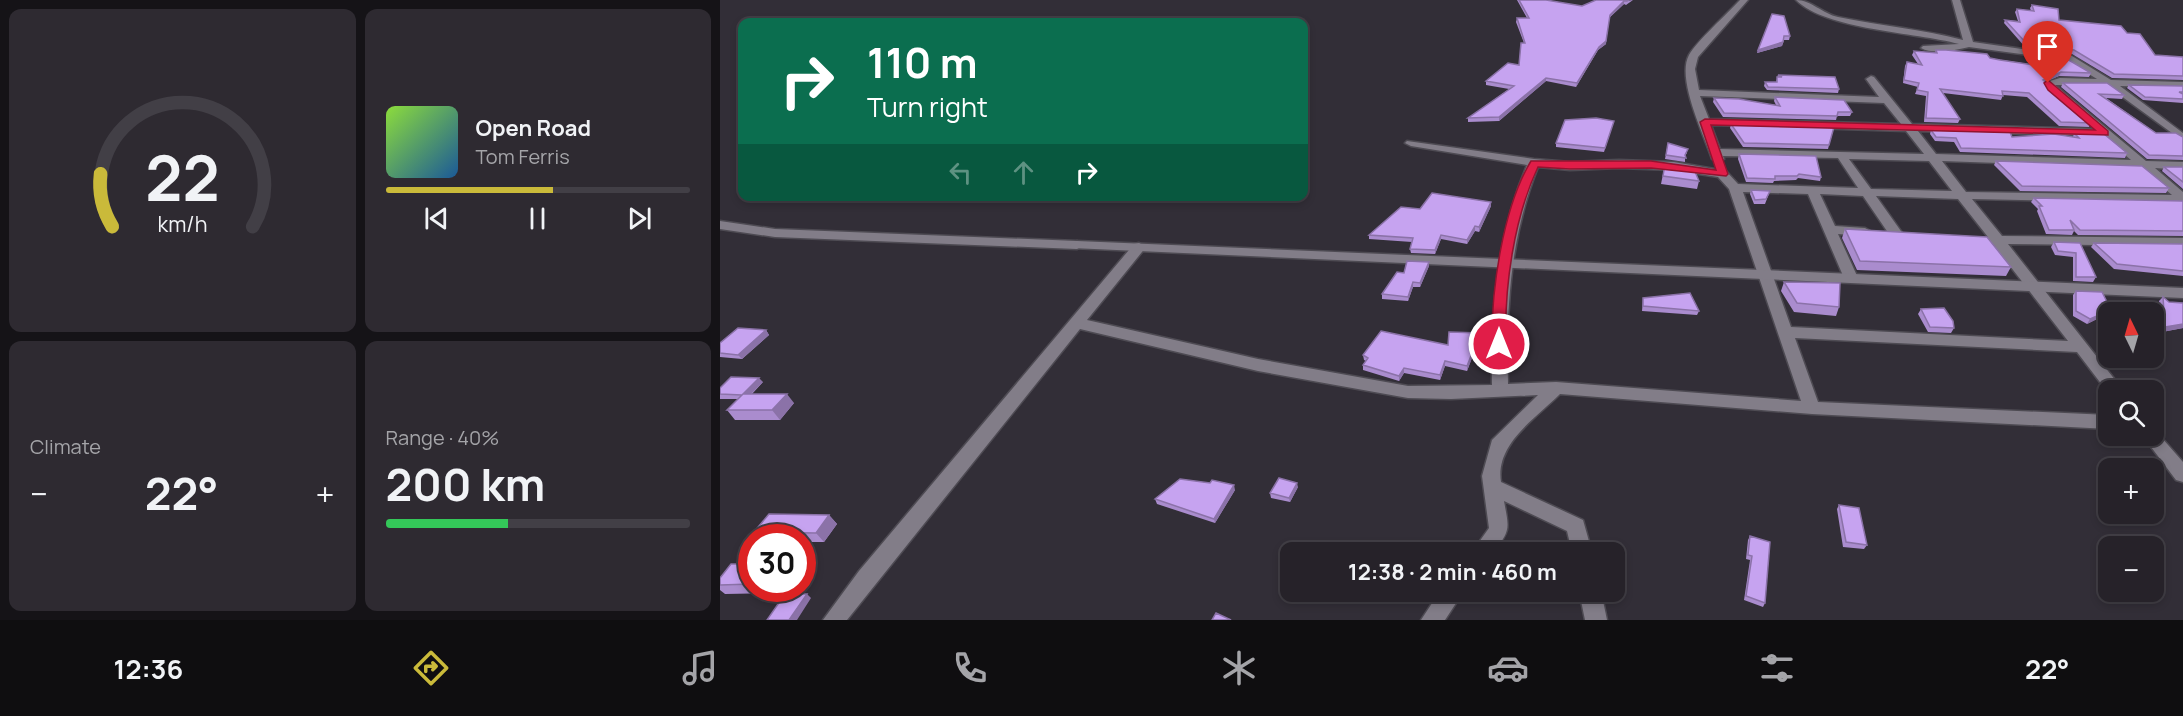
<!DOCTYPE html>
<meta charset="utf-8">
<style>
body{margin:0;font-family:Manrope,sans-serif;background:#2e2a31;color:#f1f3f6;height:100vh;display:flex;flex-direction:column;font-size:22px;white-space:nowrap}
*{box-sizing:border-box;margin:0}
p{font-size:20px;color:#a4a4a8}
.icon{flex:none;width:33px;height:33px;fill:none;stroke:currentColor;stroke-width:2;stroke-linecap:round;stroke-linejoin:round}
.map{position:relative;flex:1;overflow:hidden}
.panel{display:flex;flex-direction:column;gap:9px;padding:9px;background:#151317;width:720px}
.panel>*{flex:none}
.top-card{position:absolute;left:18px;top:18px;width:570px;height:183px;border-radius:12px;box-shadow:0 3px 9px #0003,0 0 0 2px #423f46;background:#0b6e4f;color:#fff;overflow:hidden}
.needle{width:39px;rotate:355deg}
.tools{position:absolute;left:1378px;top:302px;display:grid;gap:12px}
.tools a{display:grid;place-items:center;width:66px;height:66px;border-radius:12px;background:#262229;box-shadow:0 3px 9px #0003,0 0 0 2px #423f46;font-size:30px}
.speed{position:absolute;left:18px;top:524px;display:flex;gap:12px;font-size:30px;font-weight:700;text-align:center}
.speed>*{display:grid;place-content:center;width:78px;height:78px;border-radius:50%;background:#262229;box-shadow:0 3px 9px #0003,0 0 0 2px #423f46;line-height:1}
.speed .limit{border:9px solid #d22;background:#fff;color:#111}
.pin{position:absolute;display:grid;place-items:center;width:51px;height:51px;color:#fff;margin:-62px -26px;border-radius:50% 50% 50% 0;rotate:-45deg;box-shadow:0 0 6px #0007}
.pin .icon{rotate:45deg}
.me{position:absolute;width:66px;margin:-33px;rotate:0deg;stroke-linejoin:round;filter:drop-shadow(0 0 4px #0008)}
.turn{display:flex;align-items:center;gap:21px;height:126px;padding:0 30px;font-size:27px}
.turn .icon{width:78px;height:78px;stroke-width:2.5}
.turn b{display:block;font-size:42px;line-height:51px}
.lanes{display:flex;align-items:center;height:57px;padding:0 30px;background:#0003;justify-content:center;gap:30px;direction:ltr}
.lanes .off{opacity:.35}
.big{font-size:45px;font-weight:700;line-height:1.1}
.panel .widget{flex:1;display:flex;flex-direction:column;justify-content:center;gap:9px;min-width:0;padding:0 21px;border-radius:12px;background:#2e2a31}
.panel .dial{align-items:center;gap:0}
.dial svg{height:156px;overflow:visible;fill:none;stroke:#423f46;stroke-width:7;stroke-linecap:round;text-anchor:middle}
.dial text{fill:#f1f3f6;stroke:none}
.song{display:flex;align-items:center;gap:18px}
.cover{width:72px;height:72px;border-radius:9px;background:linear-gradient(135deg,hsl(90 70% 55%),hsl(210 70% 35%))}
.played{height:6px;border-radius:3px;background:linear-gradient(90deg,#caba3a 55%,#423f46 55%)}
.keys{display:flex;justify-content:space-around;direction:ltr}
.heat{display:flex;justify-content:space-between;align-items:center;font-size:33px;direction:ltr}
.charge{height:9px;border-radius:4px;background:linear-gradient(90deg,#34c759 40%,#423f46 0)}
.panel .tiles{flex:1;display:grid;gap:9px;grid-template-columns:repeat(2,1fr)}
.trip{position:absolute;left:560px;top:542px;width:345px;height:60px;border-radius:12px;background:#262229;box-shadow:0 3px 9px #0003,0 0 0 2px #423f46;font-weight:700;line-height:60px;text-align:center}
.tabs{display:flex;height:96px;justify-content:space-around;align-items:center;background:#0f0e10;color:#a4a4a8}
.tabs .icon{width:42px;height:42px}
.tabs .active{color:#caba3a}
.tabs b{font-size:27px;color:#f1f3f6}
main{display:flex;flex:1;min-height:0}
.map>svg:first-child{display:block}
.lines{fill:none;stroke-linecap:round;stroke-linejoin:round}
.street-casing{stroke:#4e4b53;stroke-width:3}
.secondary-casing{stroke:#4e4b53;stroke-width:3}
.street{fill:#827d88;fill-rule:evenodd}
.secondary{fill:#827d88;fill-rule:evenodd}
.wall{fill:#aa8cce}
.shaded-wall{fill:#8b72a8}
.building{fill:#c6a3f0;stroke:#8b72a8;stroke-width:1.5}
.route{fill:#e11d48;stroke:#92132f;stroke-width:1.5}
</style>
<main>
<section class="panel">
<div class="tiles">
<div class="widget dial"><svg viewBox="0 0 100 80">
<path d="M14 69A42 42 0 1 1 86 69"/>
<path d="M14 69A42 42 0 0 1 8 42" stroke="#caba3a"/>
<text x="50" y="56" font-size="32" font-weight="700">22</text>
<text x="50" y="72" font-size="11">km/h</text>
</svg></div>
<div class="widget">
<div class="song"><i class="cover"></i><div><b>Open Road</b><p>Tom Ferris</p></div></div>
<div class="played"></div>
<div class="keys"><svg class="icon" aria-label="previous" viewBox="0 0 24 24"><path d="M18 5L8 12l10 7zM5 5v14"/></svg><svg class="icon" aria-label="pause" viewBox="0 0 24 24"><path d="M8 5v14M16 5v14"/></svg><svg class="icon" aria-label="next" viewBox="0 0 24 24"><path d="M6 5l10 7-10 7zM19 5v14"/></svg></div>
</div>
<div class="widget"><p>Climate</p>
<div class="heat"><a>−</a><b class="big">22°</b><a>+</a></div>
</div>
<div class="widget"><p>Range · 40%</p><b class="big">200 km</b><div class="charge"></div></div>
</div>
</section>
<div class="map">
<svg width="1463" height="620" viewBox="0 0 1463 620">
<rect width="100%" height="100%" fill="#322e37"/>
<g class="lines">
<g class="street-casing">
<path id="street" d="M1020 0H1028L978 57 975 69 979 90 1159 97 1146 79 1151 76 1154 77 1192 124 1375 129 1323 83 1340 78 1377 79 1346 60 1249 47C1236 50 1213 55 1201 48L1203 46 1239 44C1195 32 1106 30 1076 0 1091 0 1103 14 1118 17 1160 26 1202 29 1243 40L1232 0H1240L1253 42 1352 56 1391 80 1463 82V88L1400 86 1463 133V141L1386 85H1335L1426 161 1463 162V170L1435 168 1463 192V203L1252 199 1282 236 1463 238V246L1288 244 1403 390H1389V394L1357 352 1075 338 1098 402 1389 415V429L1092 414 840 394C816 418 775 444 781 482L863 520 872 552H852L847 531 784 501C789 529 791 529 774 552H752L769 528 762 476 772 440 818 395 731 399 688 398 538 371 360 329 127 620H103L139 571 414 244 419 243 426 247 367 320 538 359 688 386 772 385C771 309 777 236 807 165L691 146 685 143 687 141 814 159 850 162 899 160 954 162 1006 171 1018 184 1138 188 1118 158 1003 156 1004 159 998 162 992 159C984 135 956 79 969 55 976 42 1008 13 1020 0ZM980 96 1164 103 1181 124 989 119ZM991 125 1186 131 1204 154 1000 149ZM1198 131 1383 136 1411 160 1216 154ZM1129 159 1209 161 1232 191 1151 189ZM1222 161 1420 168 1452 195 1246 192ZM818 167 850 170 899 168 954 170 998 177 1009 189 1081 401 836 382 788 384C786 309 790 237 818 167ZM1023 192 1088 194 1124 278 1131 282 1138 278 1118 234 1145 236 1152 232 1145 228 1115 226 1100 194 1143 196 1171 237 1176 238 1183 234 1156 196 1238 199 1268 237 1264 240 1266 243 1273 244 1348 341 1071 327Z
M0 221 55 229 357 241 364 245 357 249 55 237 0 229Z
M1434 429 1463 462V482L1456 480 1422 435H1434Z
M720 591H744L725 620H701Z
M859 591H881L887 620H865Z"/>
</g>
<g class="secondary-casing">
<path id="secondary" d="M357 241 1463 288V298L352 248 350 245Z"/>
</g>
<use href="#street" class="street"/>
<use href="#secondary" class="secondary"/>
</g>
<path class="wall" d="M797 0H826L862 6 913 0 906 5 904 4 889 18 886 44 878 50 856 87 826 81 779 121 748 122V118L789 89 766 85V81L799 65 804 43 796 22 797 18H807Z
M1312 5 1339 20 1407 33 1435 55 1463 57V80L1392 78 1352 54 1305 47 1284 23 1285 20 1298 21 1295 12 1297 9 1311 11 1310 8Z
M1052 14 1070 36 1069 40H1064L1062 46 1037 53Z
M1216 50 1322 66 1315 58 1317 55 1371 73 1369 77 1339 76 1325 82 1371 123 1369 127 1339 126 1307 97 1283 95 1281 100 1223 93 1240 119 1238 123 1204 122 1206 96 1195 94 1198 87 1183 83 1185 66 1187 62 1198 64 1192 55 1194 51 1215 53Z
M1058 75 1119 89 1118 93 1047 90 1044 86 1045 82H1056Z
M1343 83 1404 95 1402 99 1386 98 1436 133 1463 137V160L1427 159 1341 87Z
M1409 85 1463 86V103L1423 100 1407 88Z
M1055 97 1132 112 1130 116H1117L1116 120 1003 117 993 102 994 98 1056 105 1054 101Z
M894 121 884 152 836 147V143Z
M1011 124 1114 127 1108 149 1023 147 1010 128Z
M1211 130 1292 137H1353L1354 133 1407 153 1405 158 1240 152 1234 142 1215 141 1210 134Z
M948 143 967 153 965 156V162L945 159Z
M1019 154 1101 177 1100 181 1078 178 1076 180 1054 181 1053 183 1026 182 1018 159Z
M1276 161 1449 188 1446 193 1300 191 1274 165Z
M945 164 979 181 977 189 941 184Z
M1444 167H1463V189L1442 171Z
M1031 190 1050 191 1045 204H1034L1030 194Z
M1314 198 1463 201V236L1358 235 1354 231 1352 235 1326 234 1317 211 1318 209 1311 202Z
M771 206 759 232 755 231 747 244 721 239 715 254 691 253 690 249 692 242 649 239V235L700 209Z
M1125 229 1291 267 1286 276 1137 270 1122 238Z
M1334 242 1360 243 1376 277 1373 282 1353 281V257L1335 255 1331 247Z
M1374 243 1463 244V276L1394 269 1371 247Z
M709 266 700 287H693L688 301 662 299V294L684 273Z
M1064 282 1119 307 1116 316 1074 312 1061 291Z
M1356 291 1387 314 1367 324 1353 316V295Z
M1443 297 1449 302 1463 303V328L1442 332 1439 301Z
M923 298 979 311 977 315 922 311Z
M1201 309 1234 328 1231 333 1208 332 1198 314Z
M46 330 49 335 22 359 0 357V343Z
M760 333V337L747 371 725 366 720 380 684 373 679 381 643 370V365L646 361 644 360 643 355 728 345Z
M43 382 32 394 74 403 60 420H15L7 410 18 399H0V388Z
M490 483 515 490 495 523 437 504 435 499Z
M578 487 570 502 551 498 550 493Z
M1119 505 1147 545 1144 549 1123 547 1117 509Z
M109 515 117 524 104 542H82V537H39L34 532Z
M1030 536 1045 603 1043 607 1024 600 1030 560 1026 559 1028 540Z
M32 564V588H67L64 593 5 594 0 590V578Z"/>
<path class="shaded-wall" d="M904 1V4L889 18 890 15Z
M886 41V44L878 50 856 87 857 83 879 47Z
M1063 42 1062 46 1037 53 1038 50Z
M1341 72 1339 76 1321 83 1323 80Z
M826 78V81L779 121V117Z
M771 202V206L759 232V227Z
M755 226V231L747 244V240Z
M721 235V239L715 254V250Z
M709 262V266L700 287V283Z
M693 282V287L688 301V297Z
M1391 310 1387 314 1367 324 1370 319Z
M1463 324V328L1442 332 1445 327Z
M46 330 49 335 22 359 18 355Z
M760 333V337L747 371V366Z
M725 361V366L720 380V375Z
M684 368V373L679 381V376Z
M39 378 43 382 26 399 22 395Z
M67 394 74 403 60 420 52 410Z
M577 483 578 487 570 502 569 498Z
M514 485 515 490 495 523 494 519Z
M109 515 117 524 104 542 96 533Z
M60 588H67L64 593Z
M87 594 91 598 77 620H69Z"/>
<path class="building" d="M799 0H826L862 6 876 0H909L907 1H904L890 15 886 41 879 47 857 83 826 78 779 117 748 118 794 86 766 81 788 63 799 65 801 43H805L797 18H809Z
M1312 5 1338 9 1339 20 1401 26 1407 33 1420 34 1435 55 1463 57V76L1394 74 1354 50 1307 44 1285 20 1300 22 1297 9 1314 11Z
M1052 14 1064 16 1070 36H1064L1063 42 1038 50Z
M1216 50H1226L1267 54 1270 58 1280 60 1328 67 1317 55 1347 59 1371 73 1341 72 1323 80 1371 123 1341 122 1309 93 1282 91 1283 96 1220 89 1240 119 1206 118 1208 92 1197 90 1199 83 1184 80 1187 62 1202 65 1194 51 1217 53Z
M1058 75 1115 77 1119 89 1048 87 1045 82H1057V77H1062Z
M1343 83H1387L1404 95 1379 94 1436 133H1456L1463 137V156L1429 155Z
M1409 85 1463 86V92H1459L1463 94V99L1425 97Z
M1055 97 1124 100 1132 112H1118L1117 116 1004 113 994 98 1019 99 1060 106Z
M876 118 894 121 885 148 836 143 845 120Z
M1011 124 1114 127 1109 145 1024 143Z
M1211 130 1290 132 1292 137 1334 134 1359 138 1354 133 1384 134 1407 153 1241 148 1236 138 1216 137Z
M948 143 968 149 965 155 966 158 946 155Z
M1019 154 1096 156 1101 177 1079 174 1077 176H1055V179L1027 178Z
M1276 161 1422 166 1449 188 1302 186Z
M945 164H955L973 167 979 181 943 176Z
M1444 167H1463V182Z
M1031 190 1050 191 1046 199 1035 200Z
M712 193 771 202 759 227 755 226 747 240 721 235 715 250 690 249 693 238 649 235 681 207 700 209Z
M1314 198 1463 201V231L1360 230 1350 220 1354 230H1329L1319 206H1322Z
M1125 229 1267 237 1291 267 1140 261Z
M1334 242 1360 243 1376 277H1356V253L1338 251Z
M1374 243 1463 244V271L1397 264Z
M687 261 709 262 700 283 693 282 688 297 662 294 677 272 684 273Z
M1064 282 1120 283 1119 307 1077 303Z
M1356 291 1382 292 1391 310 1370 319 1356 311Z
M970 293 979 311 923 306V298Z
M1443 297 1449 302 1463 303V324L1445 327Z
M1224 308 1233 321 1234 328 1210 327 1201 309Z
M18 328 46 330 18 355 0 353V343Z
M661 331 728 345 729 332 760 333 747 366 725 361 720 375 684 368 679 376 643 365 648 358 643 355Z
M11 377 39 378 22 395 0 394V388Z
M23 394H67L52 410H7Z
M559 478 577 483 569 498 550 493Z
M460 479 490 483 492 480 514 485 494 519 435 499Z
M1119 505 1139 508 1147 545 1126 542Z
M49 514 109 515 96 533 34 532Z
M1030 536 1050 542 1045 603 1026 596 1032 556 1028 555Z
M11 564H32V584L0 585V578Z
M65 594H87L69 620H47Z
M496 613 511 620H492Z"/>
<path class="route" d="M1328 80 1388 131V135L991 125 1008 174 1006 176 931 168 850 169 818 167C794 218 784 287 786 344L779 348 772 344C771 290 783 207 811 161H931L996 170 980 122 985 119 1375 130 1328 90 1324 83Z"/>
</svg>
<div class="tools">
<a><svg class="needle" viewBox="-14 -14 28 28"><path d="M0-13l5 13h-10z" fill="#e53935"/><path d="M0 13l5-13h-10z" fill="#a4a4a8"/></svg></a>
<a><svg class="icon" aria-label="search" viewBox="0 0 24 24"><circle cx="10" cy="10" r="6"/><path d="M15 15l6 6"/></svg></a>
<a>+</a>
<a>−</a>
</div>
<div class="speed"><div class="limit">30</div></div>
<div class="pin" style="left:1328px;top:83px;background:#d93025"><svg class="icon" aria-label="arrive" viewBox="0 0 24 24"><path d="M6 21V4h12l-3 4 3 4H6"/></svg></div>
<svg class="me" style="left:779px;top:344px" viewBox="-20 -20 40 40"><circle r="17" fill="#e11d48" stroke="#fff" stroke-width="3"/><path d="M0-11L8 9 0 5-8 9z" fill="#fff"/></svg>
<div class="trip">12:38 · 2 min · 460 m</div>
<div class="top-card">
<div class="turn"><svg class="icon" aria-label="right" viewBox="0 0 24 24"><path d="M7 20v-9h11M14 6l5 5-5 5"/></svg><div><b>110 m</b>Turn right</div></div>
<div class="lanes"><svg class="icon off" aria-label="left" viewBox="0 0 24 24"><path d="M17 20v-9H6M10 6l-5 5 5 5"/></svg><svg class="icon off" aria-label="ahead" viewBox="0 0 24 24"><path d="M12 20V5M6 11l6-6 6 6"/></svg><svg class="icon" aria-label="right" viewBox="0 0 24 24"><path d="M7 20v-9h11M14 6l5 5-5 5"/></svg></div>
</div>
</div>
</main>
<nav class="tabs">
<b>12:36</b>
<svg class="icon active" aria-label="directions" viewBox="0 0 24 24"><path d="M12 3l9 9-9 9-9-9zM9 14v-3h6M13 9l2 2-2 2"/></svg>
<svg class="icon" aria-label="music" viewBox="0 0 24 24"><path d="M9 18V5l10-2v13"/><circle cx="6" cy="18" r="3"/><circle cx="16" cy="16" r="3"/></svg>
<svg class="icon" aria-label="phone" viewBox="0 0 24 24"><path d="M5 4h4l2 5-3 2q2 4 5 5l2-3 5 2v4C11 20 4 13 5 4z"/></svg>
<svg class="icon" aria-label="climate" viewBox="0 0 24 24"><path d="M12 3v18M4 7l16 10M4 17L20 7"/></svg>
<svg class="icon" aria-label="car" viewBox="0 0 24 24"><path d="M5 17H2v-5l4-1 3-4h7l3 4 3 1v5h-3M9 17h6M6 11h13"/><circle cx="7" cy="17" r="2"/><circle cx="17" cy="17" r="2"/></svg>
<svg class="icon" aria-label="filters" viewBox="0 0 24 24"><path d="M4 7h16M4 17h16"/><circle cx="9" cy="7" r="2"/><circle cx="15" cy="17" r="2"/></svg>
<b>22°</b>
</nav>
